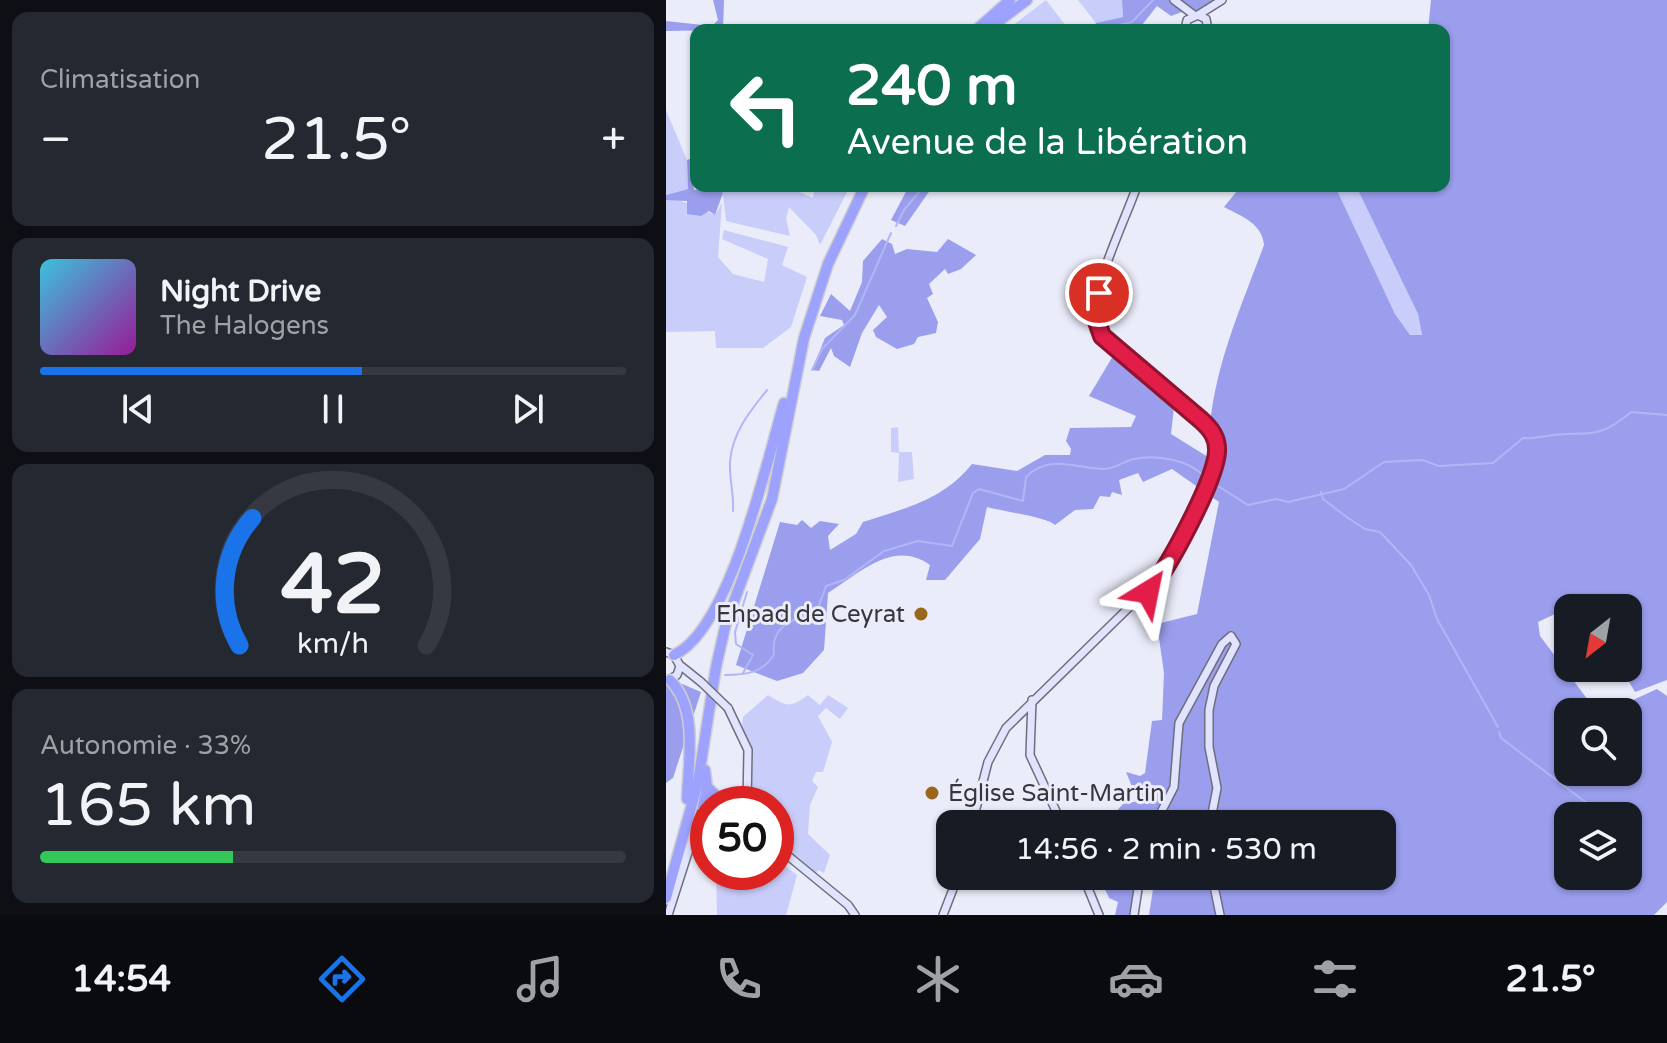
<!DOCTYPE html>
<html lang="fr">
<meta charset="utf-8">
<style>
body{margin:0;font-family:"Varela Round",sans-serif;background:#242831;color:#f1f3f6;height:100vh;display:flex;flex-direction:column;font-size:30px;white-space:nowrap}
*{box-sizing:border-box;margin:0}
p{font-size:26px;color:#9ea1a6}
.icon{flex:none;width:44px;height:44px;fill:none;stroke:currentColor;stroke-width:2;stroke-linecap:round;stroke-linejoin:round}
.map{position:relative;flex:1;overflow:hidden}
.side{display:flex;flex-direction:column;gap:12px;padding:12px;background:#0d0f14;width:666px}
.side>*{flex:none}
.top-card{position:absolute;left:24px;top:24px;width:760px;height:168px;border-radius:16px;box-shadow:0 2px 6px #0004;background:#0b6e4f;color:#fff;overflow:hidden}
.needle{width:52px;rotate:211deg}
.controls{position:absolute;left:888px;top:594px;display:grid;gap:16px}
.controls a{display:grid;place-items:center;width:88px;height:88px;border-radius:16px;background:#171b24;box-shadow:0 2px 6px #0004;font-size:40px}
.speed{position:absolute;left:24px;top:786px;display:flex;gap:16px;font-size:40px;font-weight:700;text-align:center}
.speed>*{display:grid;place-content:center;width:104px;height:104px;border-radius:50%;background:#171b24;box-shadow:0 2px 6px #0004;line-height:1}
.speed .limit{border:12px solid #d22;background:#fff;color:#111}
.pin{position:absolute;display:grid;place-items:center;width:68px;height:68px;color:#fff;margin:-34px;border:4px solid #fff;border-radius:50%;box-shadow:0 2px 8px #0007}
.me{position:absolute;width:88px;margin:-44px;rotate:35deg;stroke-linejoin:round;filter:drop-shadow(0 0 6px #0008)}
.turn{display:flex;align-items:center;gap:28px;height:168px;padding:0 24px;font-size:36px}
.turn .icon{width:104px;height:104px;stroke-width:2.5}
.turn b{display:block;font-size:56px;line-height:68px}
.big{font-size:60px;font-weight:600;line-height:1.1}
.side .tile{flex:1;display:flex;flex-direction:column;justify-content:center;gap:12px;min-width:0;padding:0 28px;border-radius:16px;background:#242831}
.side .dial{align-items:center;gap:0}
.dial svg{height:208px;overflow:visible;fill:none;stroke:#363941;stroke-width:7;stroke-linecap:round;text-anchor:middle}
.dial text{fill:#f1f3f6;stroke:none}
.song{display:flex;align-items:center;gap:24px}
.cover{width:96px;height:96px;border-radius:12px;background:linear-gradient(135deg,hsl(190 70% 55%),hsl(300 70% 35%))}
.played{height:8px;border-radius:4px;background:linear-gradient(90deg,#1a73e8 55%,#363941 55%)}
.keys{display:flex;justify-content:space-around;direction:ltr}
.heat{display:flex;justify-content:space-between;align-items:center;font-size:44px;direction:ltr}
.charge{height:12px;border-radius:6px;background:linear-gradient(90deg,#34c759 33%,#363941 0)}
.trip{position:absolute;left:270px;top:810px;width:460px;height:80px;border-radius:16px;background:#171b24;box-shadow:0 2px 6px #0004;font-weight:600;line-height:80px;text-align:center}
.menu{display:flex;height:128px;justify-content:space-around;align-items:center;background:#090b0e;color:#9ea1a6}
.menu .icon{width:56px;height:56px}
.menu .active{color:#1a73e8}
.menu b{font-size:36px;color:#f1f3f6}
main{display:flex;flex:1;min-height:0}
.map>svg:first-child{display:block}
.green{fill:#c9cdfa}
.forest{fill:#9a9eed;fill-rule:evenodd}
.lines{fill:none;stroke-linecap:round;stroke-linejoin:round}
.stream{stroke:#b1b6f6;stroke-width:2}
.secondary-casing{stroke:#6d6f7b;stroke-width:10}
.highway-casing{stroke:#cfcfd0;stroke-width:13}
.secondary{stroke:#e2e3ff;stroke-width:7}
.highway{stroke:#9da2fe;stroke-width:10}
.secondary-bridge-casing{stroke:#6d6f7b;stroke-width:10;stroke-linecap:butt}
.secondary-bridge{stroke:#e2e3ff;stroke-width:7}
.route-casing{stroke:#92132f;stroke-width:20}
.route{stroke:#e11d48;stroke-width:14}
.poi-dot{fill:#9a661c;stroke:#eaecfa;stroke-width:3}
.labels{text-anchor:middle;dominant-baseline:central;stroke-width:6;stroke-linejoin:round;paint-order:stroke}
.poi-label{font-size:24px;fill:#36363c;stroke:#eaecfa;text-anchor:end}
</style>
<main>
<section class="side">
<div class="tile"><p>Climatisation</p>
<div class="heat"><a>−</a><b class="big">21.5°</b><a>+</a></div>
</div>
<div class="tile">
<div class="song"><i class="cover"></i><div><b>Night Drive</b><p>The Halogens</p></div></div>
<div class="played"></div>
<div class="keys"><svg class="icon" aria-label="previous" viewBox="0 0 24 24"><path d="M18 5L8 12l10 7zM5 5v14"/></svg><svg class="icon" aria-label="pause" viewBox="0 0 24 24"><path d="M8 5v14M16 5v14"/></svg><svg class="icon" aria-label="next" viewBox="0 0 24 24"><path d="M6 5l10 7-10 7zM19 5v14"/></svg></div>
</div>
<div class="tile dial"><svg viewBox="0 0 100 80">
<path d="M14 69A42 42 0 1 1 86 69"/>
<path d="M14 69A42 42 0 0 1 19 20" stroke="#1a73e8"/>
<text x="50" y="56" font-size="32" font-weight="700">42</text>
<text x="50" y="72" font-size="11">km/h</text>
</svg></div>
<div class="tile"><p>Autonomie · 33%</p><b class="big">165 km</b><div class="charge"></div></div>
</section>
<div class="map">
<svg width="1001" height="915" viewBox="0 0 1001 915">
<rect width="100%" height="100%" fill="#eaecfa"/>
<path class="green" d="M380 0 403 30H341Z
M412 0H456L457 17 430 23Z
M0 110 21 160 22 189 0 195Z
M56 186H120L147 198 149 186H164L166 191 170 186H184L154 245 150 235 123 207 120 218 124 236 60 221Z
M669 186H690L752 314 756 335H744L729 314Z
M8 198 49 215 56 203 52 257 67 274 98 282 102 259 56 239 58 230 122 247 116 265 141 277 125 327 97 348H50L49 331 0 332V200Z
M232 427 233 452H246L248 479 232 482 233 453 225 452V428Z
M102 695C121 707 125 708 142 695L154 705 162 695 182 708 174 719 160 708 152 716 166 742 157 772H150L146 781 152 787 144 805 142 834 164 855 158 873 152 870 149 875C119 849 110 845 110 804L84 801V747L76 724 77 717Z
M110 859 131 875 120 915H51L50 872H110Z"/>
<path class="forest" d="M47 0H58L57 30 0 31V21L46 26 52 20Z
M456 0H552L536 12 524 9 505 16 491 6 472 30H426L430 23 457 17Z
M765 0H1001V680L969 692 955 668H962V608H902V642L889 614 872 622 874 636 931 712H902V772H962V712H941L991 689 1001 696V902L988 915H483L489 876H716V824H446L445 817 457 804 472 801 460 772 474 776 479 773 486 721 496 720 498 673 491 624 531 614 553 502 506 469 477 482 472 473 453 480 456 495 446 492 444 497 434 496 427 509 409 510 389 525C381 517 335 511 321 507L314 539 279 580H260L264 565C227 539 194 573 162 593L158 650 137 673 111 681 70 665 114 522 131 525 136 520 145 528 154 521 173 524 162 536 164 550 190 534 197 522C240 508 277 500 306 464L351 471 379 455H404L405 449 400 441 404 428 465 427 470 416 423 396 447 356 508 407 505 434 542 457C543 377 571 318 598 245 596 223 575 216 558 207L575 186H669L729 314 744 335H756L752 314 690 186H778V30H762ZM902 816H962V876H902Z
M30 157V164L25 169 28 190 50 187 57 193 49 215 43 211 35 216 21 214V201L0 200V195L22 189 21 160Z
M243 186H267L239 226 225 220Z
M216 239 226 244 229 254 241 249 271 252 282 239 310 255 295 269 282 274 279 269 263 284 267 294 261 298 272 322 270 333 252 337 248 344 231 349 210 337 207 330 221 317 213 305 196 333 184 367 168 356 165 348 153 371 146 370 159 338 178 325 176 320 154 316 165 294 184 311 196 282 197 261Z
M0 677 35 692 7 778 0 783Z
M433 876H474L468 915H449L452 902 443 898Z"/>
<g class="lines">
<path class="stream" d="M431 30 466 22 487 0
M230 226 238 210 258 186
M146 370 156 349 189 315 225 233
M544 481 582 505 610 499 622 502 678 489 718 462 756 460 773 466 827 463 857 438C867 439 871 437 881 436 921 430 930 442 965 412L1001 415
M655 492 657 499 682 518 699 529 714 532 745 565 763 595 771 619 832 727
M67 511C68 495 63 476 64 462 66 433 84 411 101 390
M77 673 87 655 70 644 69 632 81 592
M59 675C79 675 98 673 108 654 104 623 130 621 152 608L160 586 178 580 218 551 252 541 286 546 307 493 313 489 357 501 360 477C384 453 411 469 438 469 449 469 458 461 468 459 492 454 523 460 539 477
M833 732 835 738 922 804"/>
<g class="secondary-casing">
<path id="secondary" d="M508 0 528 15
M532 15 556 0
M519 30 521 20 532 15 540 19 542 30
M0 652 8 655 14 666 11 675 3 680
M15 666 35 682
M366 700 364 755 396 824
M62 708 82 750 81 804
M71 804 81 788
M306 824 322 762 340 728 494 577 549 462 551 444 545 430C518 404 430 350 428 315 427 287 461 215 471 186
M489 824 508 787 513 723 556 644 565 636 570 644 548 686 543 710V747L551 788 544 824
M110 846 182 905 189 915
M417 876 433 915
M546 876 554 915
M2 915 37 806 47 800 54 802
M277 915 292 876
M468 915 474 876"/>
</g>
<g class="highway-casing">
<path id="highway" d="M310 30 344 0
M321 30 361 0
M8 655C65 629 101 459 118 403
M4 680C33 710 22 761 21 799
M39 770 41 787 59 804
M37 806 41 787
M0 898 32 782 50 667 60 623 106 499 138 338 162 264 199 186"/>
</g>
<use href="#secondary" class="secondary"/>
<use href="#highway" class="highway"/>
<g class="secondary-bridge-casing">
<path id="secondary-bridge" d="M35 682 62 708"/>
</g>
<use href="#secondary-bridge" class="secondary-bridge"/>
</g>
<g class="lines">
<g class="route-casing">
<path id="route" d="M433 293 428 313 436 336 535 420C545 429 552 438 551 452 549 481 502 569 482 592"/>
</g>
<use href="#route" class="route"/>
</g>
<g class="poi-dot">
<circle cx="255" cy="614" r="8"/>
<circle cx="266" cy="793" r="8"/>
</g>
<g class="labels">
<g class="poi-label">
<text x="239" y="614">Ehpad de Ceyrat</text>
<text x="282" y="793" text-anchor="start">Église Saint-Martin</text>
</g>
</g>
</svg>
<div class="controls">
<a><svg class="needle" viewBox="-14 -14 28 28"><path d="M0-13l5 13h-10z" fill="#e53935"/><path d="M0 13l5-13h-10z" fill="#9ea1a6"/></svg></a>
<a><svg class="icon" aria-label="search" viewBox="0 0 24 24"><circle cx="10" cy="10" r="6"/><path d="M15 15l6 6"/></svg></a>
<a><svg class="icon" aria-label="layers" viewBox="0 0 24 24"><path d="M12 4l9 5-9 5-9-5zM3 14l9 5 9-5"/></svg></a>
</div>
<div class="speed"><div class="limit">50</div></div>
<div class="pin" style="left:433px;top:293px;background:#d93025"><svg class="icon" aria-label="arrive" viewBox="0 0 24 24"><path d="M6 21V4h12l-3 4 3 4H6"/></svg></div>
<svg class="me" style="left:482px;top:592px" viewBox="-20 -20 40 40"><path d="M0-17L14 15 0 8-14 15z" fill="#e11d48" stroke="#fff" stroke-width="4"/></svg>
<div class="trip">14:56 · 2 min · 530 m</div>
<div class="top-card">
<div class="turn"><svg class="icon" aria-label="left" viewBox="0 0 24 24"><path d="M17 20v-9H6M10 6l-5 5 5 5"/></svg><div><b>240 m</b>Avenue de la Libération</div></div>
</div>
</div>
</main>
<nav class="menu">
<b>14:54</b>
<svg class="icon active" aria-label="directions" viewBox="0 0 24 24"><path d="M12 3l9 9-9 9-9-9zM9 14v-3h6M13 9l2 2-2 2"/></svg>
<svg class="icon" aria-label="music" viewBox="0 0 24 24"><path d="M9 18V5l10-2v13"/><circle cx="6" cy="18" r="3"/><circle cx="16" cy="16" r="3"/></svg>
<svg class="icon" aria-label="phone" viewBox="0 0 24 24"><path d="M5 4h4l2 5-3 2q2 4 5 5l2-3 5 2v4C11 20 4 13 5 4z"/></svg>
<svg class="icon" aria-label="climate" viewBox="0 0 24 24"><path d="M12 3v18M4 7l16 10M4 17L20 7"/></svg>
<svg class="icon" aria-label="car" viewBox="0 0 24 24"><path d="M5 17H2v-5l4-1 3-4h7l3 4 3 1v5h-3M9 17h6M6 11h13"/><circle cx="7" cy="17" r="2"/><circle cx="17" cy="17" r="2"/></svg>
<svg class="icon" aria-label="filters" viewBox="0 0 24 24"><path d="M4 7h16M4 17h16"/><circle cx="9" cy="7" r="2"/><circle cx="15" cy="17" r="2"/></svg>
<b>21.5°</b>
</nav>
